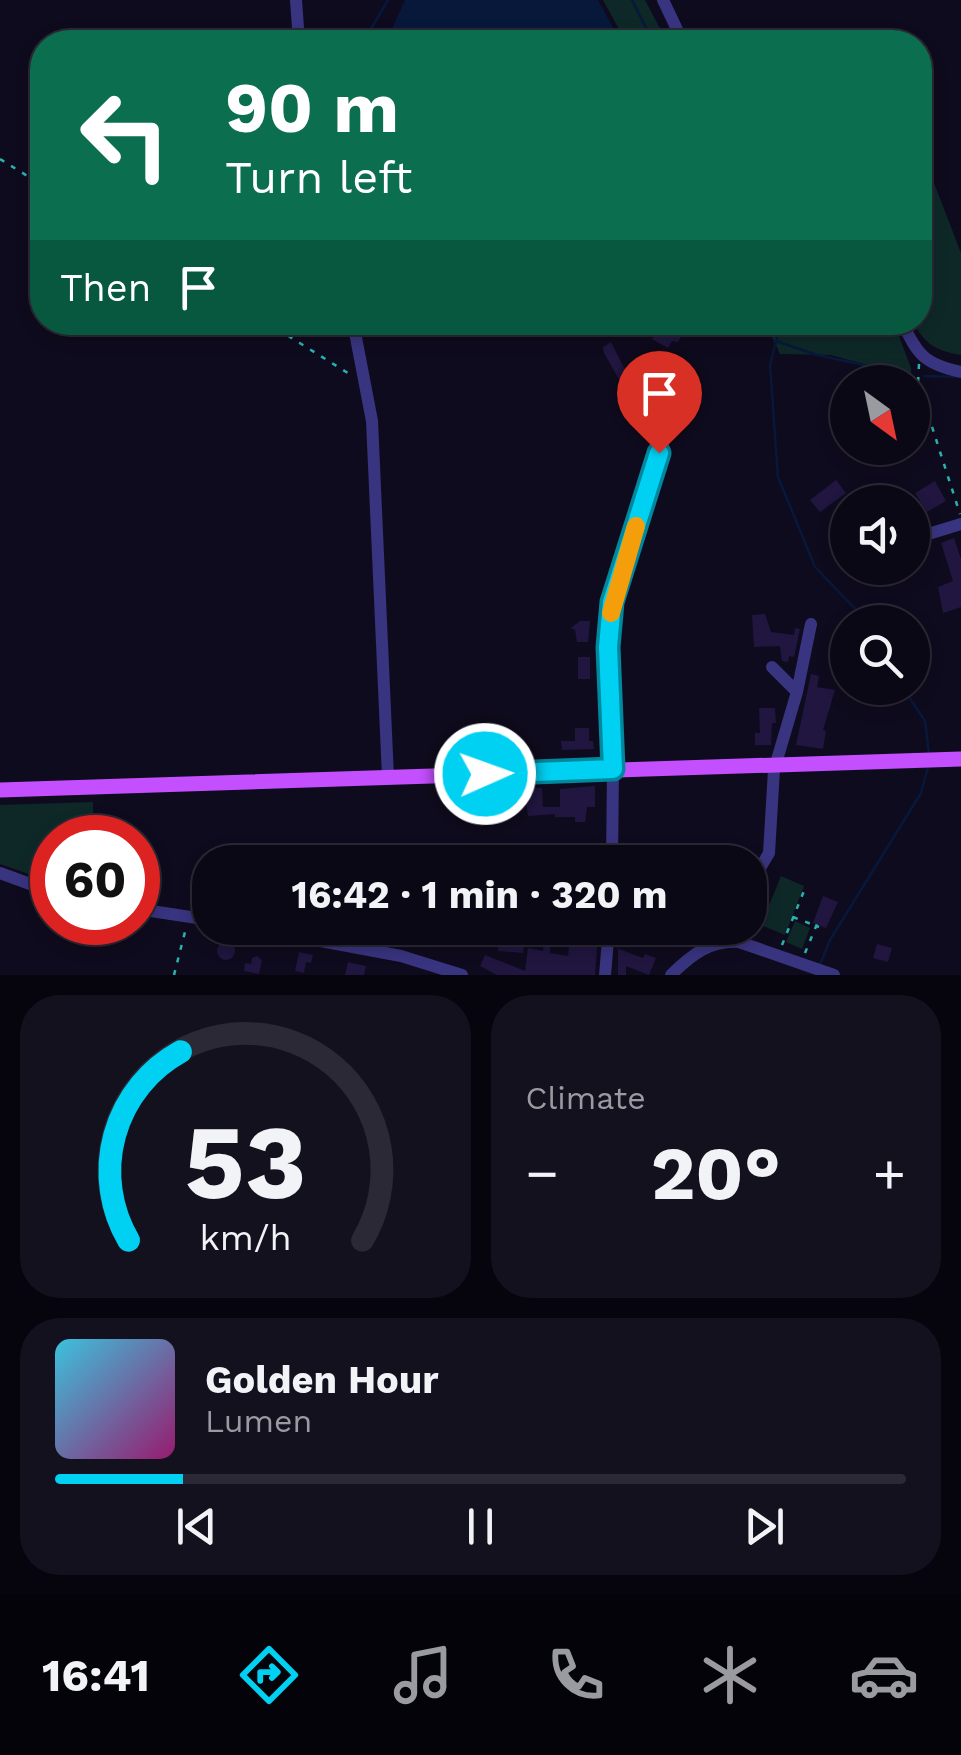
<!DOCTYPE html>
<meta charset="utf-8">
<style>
body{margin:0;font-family:"Work Sans",sans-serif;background:#14111f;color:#f1f3f6;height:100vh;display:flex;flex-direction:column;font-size:38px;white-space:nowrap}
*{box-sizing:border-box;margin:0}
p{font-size:32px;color:#9a9aa1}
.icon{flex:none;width:55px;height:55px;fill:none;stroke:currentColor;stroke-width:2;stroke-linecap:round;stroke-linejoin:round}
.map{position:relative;height:975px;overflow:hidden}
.side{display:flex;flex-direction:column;gap:20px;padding:20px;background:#06040c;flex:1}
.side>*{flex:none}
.banner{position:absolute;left:30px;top:30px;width:902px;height:305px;border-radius:40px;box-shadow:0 5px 15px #0003,0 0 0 2px #2b2935;background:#0b6e4f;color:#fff;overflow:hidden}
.needle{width:65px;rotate:147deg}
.controls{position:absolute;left:830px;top:365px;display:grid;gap:20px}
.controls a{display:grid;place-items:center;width:100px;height:100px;border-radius:50%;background:#0b0816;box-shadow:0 5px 15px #0003,0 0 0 2px #2b2935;font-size:50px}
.speed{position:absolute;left:30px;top:815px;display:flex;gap:20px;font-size:50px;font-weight:700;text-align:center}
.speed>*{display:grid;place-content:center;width:130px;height:130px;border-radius:50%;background:#0b0816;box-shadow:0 5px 15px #0003,0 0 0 2px #2b2935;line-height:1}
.speed .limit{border:15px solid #d22;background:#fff;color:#111}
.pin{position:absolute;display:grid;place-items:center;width:85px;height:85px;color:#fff;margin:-102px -42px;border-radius:50% 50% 50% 0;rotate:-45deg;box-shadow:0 0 10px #0007}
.pin .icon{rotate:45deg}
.me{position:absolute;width:110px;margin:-55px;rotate:88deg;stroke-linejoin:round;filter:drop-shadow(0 0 8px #0008)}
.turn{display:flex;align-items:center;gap:35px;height:210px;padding:0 30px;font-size:45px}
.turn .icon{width:130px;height:130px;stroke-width:2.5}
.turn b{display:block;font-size:70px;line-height:85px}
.then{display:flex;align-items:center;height:95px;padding:0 30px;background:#0003;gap:20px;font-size:38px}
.big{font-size:75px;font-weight:700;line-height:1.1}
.side .tile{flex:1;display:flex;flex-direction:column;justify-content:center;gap:15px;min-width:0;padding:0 35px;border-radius:40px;background:#14111f}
.side .dial{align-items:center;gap:0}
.dial svg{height:260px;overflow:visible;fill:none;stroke:#2b2935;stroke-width:7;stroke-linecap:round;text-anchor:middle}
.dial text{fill:#f1f3f6;stroke:none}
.song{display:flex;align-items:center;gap:30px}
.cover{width:120px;height:120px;border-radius:15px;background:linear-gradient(135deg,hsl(190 70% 55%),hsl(320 70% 35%))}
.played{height:10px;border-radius:5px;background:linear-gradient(90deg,#00d1f3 15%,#2b2935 15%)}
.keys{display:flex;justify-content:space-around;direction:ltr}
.heat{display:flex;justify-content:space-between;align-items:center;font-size:55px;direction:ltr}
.side .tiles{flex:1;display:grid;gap:20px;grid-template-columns:1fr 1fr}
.tile:last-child{grid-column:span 2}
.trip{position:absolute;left:192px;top:845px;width:575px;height:100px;border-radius:40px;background:#0b0816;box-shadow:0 5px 15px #0003,0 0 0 2px #2b2935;font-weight:700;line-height:100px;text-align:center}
.tabs{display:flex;height:160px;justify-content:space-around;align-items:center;background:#040309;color:#9a9aa1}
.tabs .icon{width:70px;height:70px}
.tabs .selected{color:#00d1f3}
.tabs b{font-size:45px;color:#f1f3f6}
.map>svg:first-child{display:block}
.green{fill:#0e2828}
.water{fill:#07183b}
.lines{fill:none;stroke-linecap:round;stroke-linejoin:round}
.stream{stroke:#07183b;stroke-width:2.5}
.building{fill:#20163f}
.path{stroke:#28b3b0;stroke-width:2.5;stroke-dasharray:5 8;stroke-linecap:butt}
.minor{stroke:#39347f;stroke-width:12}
.major{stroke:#c44fff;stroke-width:15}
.route-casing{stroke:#00889e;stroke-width:25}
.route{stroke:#00d1f3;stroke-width:18}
.slow{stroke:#f59e0b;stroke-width:18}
</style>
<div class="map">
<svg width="961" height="975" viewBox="0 0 961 975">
<rect width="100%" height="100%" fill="#0f0b1e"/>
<path class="green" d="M603 0H645L667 42H626Z
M929 170 961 253V355C937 351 924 344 914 323L920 322V176Z
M793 323H894L911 368V377L831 355 780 354 771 335 795 326Z
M93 802V837L52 838V882L0 864V805Z
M781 876 804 886 785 935 761 925Z
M795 921 810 928 802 949 786 942Z"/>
<path class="water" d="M405 0H598L621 42H386Z"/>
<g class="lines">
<path class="stream" d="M632 0 653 42
M363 42 388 0
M750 322 776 333
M786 322 778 334 770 365 778 477 815 567 861 615 864 622
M776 341 817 355 910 375
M924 376 960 377
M903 688 925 721 929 754
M820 965 830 940 921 793 928 767"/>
</g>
<path class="building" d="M662 322H677L686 328 678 342 672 341 668 348 652 339Z
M611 342 625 370 654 352 663 365 648 368 643 378 625 390 604 353 603 347Z
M836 480 846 493 820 512 810 500Z
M935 481 946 501 927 512 915 493Z
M954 538 961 559V607L943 613 938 587 953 581 941 543Z
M902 570 906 581 889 587 886 576Z
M765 614 771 632 794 635 795 628 800 629 794 657 789 656 788 662 782 661 780 646 754 647 752 615Z
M580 621H590L588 642H577L575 630 571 628Z
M578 657H590V679H578Z
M811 674 819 676 817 687 835 690 823 730 826 731 823 749 796 745Z
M759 708H775L776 723H772L771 745H755V733H760Z
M575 728H589V741H593L594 749 562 750 561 741H575Z
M595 786V807H587L585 822H575V817H555V814L528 816 524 788H542L543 807H560V789Z
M823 896 838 902 826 928 813 923Z
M571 930 598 934 595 975H497L480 966 485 955 525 971 528 948 543 951 545 933H551L550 953 568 956Z
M499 941 524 945 523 953 498 951Z
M618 941 619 949 643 958 645 954 656 958 649 975 626 966V975H618Z
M217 951a9 9 0 1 1 18 0a9 9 0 1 1-18 0Z
M877 944 892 948 888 962 873 958Z
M299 952 313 955 311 963 306 962 304 973 295 971Z
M257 956 262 960 259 974 244 971 245 963 251 964 252 958Z
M348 962 366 966 364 975H345Z"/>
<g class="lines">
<path class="path" d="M0 159 42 185
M266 322 351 375
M919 364 918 383 960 514
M793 917 819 927
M782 945 806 886
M805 953 817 924
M174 975 186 928"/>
<path class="minor" d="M296 0 299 42
M663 0 683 42
M353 322 372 421 388 777
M902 322C918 355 924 364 961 372
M912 539 961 524
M772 667 797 692
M612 862 613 769 607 647 612 602 671 416 653 377
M0 873 52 892
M750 885 769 853 774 770 797 692 811 624
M138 909 210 920
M251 928 401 956 462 975
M605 975 609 928
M671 975C691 955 710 940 739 942L834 975"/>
<path class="major" d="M0 790 961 759"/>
</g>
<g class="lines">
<g class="route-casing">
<path id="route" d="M485 774 613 769 608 647 612 602 659 453"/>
</g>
<use href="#route" class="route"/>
<path class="slow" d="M611 613 636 526"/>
</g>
</svg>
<div class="controls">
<a><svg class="needle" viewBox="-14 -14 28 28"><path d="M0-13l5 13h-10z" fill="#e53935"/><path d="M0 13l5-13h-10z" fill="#9a9aa1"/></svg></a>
<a><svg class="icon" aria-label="sound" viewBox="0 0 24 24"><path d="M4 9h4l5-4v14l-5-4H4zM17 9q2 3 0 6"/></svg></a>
<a><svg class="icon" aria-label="search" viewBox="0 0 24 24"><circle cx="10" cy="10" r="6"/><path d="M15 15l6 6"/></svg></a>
</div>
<div class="speed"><div class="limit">60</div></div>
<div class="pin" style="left:659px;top:453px;background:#d93025"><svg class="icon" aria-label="arrive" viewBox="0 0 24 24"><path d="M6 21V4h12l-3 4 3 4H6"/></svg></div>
<svg class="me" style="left:485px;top:774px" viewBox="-20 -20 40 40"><circle r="17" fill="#00d1f3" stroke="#fff" stroke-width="3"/><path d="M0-11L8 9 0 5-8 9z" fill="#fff"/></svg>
<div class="trip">16:42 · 1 min · 320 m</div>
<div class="banner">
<div class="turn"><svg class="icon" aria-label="left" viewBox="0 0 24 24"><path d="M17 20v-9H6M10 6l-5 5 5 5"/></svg><div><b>90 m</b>Turn left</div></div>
<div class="then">Then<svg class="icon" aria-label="arrive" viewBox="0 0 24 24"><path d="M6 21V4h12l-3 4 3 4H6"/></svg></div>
</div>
</div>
<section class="side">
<div class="tiles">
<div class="tile dial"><svg viewBox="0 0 100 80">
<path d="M14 69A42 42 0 1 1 86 69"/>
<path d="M14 69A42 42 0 0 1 30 11" stroke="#00d1f3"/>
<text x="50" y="56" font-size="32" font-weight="700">53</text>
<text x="50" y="72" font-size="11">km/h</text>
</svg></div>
<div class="tile"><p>Climate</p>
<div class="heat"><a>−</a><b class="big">20°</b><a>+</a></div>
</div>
<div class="tile">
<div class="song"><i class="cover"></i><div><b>Golden Hour</b><p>Lumen</p></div></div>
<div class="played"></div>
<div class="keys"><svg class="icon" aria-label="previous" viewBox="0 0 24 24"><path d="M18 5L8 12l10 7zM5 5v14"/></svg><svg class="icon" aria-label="pause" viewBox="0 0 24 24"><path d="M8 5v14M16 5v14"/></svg><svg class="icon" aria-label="next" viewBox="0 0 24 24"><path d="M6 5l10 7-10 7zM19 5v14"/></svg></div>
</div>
</div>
</section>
<nav class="tabs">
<b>16:41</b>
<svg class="icon selected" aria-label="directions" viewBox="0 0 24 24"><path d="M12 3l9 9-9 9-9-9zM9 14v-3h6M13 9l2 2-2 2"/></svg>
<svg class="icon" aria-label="music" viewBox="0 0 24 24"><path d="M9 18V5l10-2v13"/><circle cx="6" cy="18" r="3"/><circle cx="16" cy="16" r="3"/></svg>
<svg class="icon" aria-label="phone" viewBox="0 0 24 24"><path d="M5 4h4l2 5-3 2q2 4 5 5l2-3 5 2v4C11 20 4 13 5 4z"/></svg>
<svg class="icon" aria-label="climate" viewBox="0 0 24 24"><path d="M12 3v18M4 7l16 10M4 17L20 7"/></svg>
<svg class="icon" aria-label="car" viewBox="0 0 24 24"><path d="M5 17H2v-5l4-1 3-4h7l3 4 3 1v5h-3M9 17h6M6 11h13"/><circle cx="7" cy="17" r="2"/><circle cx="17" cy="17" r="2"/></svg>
</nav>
